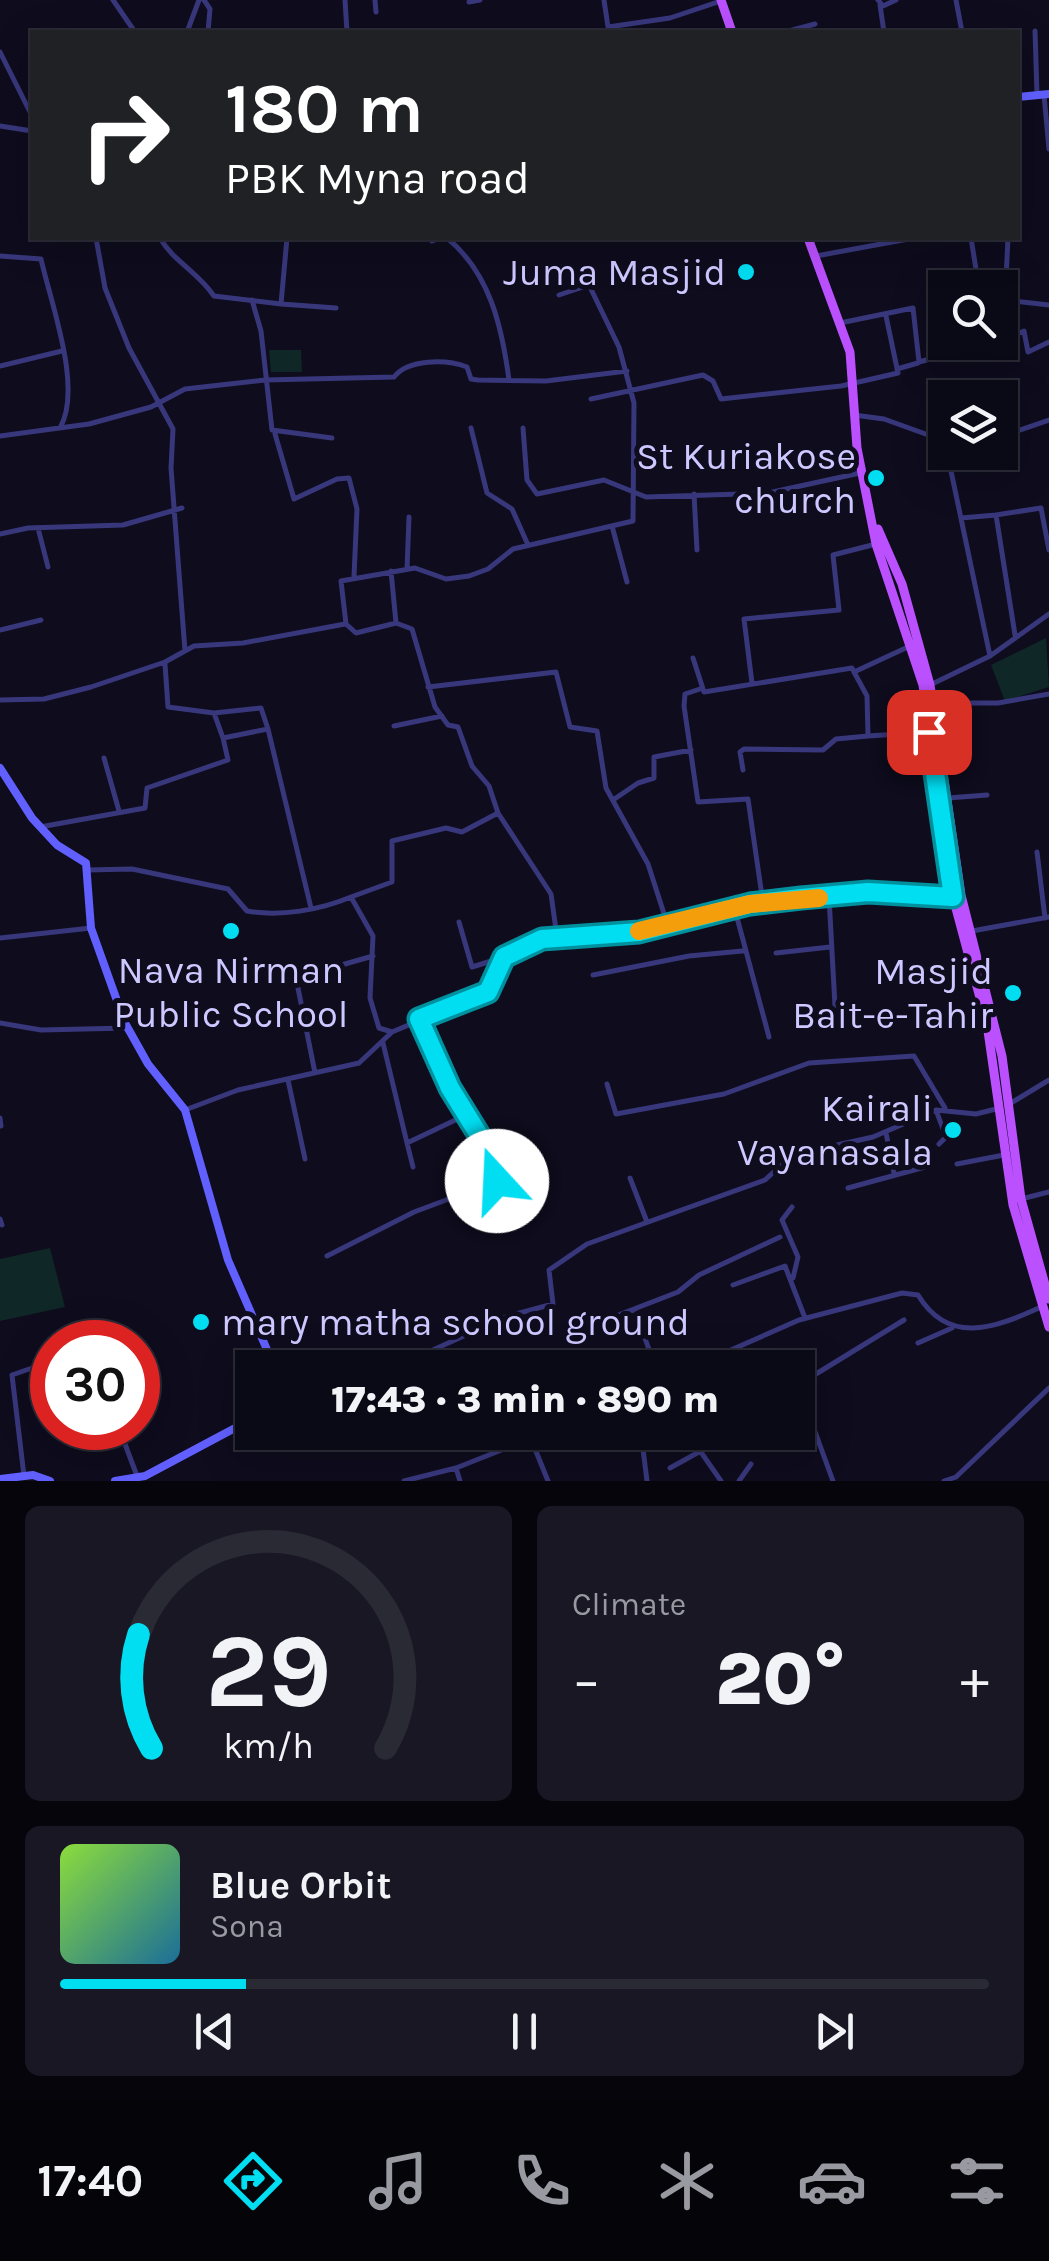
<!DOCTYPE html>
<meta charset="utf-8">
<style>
body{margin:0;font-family:Karla,sans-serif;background:#181723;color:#f1f3f6;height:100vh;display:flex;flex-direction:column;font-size:38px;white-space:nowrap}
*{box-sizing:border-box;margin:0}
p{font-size:32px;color:#999aa1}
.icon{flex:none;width:55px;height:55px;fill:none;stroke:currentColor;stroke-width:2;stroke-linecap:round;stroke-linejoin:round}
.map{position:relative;height:1481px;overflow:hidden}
.panel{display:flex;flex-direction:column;gap:25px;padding:25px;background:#06050c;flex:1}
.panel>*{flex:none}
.banner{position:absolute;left:30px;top:30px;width:990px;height:210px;border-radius:0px;box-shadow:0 10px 40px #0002,0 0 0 2px #2a2a35;background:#202124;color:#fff;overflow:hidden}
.controls{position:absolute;left:928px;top:270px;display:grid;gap:20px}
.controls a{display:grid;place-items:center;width:90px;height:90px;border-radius:0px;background:#0a0916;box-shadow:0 10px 40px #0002,0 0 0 2px #2a2a35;font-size:50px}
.speed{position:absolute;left:30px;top:1320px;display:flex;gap:20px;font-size:50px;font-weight:700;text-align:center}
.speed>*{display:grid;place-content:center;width:130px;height:130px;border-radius:50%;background:#0a0916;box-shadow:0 10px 40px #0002,0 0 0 2px #2a2a35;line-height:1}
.speed .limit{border:15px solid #d22;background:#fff;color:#111}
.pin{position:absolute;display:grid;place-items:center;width:85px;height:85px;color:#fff;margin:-42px;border-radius:20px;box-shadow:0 5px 15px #0006}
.me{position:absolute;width:110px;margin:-55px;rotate:340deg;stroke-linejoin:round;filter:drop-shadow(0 0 8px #0008)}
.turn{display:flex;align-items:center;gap:35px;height:210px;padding:0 30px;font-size:45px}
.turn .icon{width:130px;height:130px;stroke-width:2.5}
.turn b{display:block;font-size:70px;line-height:85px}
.big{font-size:75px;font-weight:800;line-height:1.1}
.panel .tile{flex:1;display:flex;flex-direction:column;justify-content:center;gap:15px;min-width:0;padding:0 35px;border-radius:15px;background:#181723}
.panel .dial{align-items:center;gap:0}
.dial svg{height:260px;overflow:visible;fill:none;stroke:#2a2a35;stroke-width:7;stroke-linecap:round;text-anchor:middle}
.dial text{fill:#f1f3f6;stroke:none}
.song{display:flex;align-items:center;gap:30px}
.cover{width:120px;height:120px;border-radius:15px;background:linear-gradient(135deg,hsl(90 70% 55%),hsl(200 70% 35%))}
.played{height:10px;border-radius:5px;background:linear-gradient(90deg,#01ddf1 20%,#2a2a35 20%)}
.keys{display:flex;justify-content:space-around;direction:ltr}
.heat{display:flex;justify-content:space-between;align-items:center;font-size:55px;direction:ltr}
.panel .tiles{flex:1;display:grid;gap:25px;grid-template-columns:1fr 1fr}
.tile:last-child{grid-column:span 2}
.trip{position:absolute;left:235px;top:1350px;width:580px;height:100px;border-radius:0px;background:#0a0916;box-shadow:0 10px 40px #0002,0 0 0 2px #2a2a35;font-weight:800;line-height:100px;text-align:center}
.dock{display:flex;height:160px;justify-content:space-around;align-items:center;background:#040409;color:#999aa1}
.dock .icon{width:70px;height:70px}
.dock .current{color:#01ddf1}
.dock b{font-size:45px;color:#f1f3f6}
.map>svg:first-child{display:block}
.green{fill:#0f2726}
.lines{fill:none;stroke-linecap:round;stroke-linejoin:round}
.street{stroke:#38377c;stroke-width:5}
.secondary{stroke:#6160fe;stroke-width:8}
.primary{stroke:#ba50fe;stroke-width:9}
.route-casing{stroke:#01909d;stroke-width:25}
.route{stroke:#01ddf1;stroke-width:18}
.slow{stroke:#f59e0b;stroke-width:18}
.poi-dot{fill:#01ddf1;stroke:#0e0c1d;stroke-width:4}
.labels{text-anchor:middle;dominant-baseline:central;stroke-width:10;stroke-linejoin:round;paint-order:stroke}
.poi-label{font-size:38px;fill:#cdc8ff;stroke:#0e0c1d;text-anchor:end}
</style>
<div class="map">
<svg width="1049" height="1481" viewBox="0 0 1049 1481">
<rect width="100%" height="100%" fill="#0e0c1d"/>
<path class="green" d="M269 350H301L302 372H271Z
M1046 638 1049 687 1005 701 991 665Z
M50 1248 65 1307 0 1321V1259Z"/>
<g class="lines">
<path class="street" d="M113 0 135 32
M204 0 210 9 208 32
M345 0 347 32
M375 0 376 12
M604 0 608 27 670 18 721 1
M878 0 883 6 896 0
M956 0 962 32
M469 2 480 0
M880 5 884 32
M1035 31 1037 95
M187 32 199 0
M785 32 815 24
M0 52 32 116
M1044 95 1049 149
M0 126 32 131
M96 238 105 288 129 348 173 429 171 468 185 651
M160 238C173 261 198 272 214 296L281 304 287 238
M447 238C490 273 502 327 509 380
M971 238 979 288
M1008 238 1005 300 1049 305
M432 241 440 238
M0 256 41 259C51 304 83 388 60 428
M816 256 914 238
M252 300 261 331 272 430 332 438
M281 304 336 308
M840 323 913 308 919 362 992 342
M1000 341 1024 331 1028 352 1049 342
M0 366 62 351
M897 369 918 363
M591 399 703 375 713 381 721 399 841 386 898 373 886 316
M854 415 884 419 945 441
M471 428 487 493 512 509 528 545
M523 428 527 480 537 494 604 480 646 497 768 493 860 473
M275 434 294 499 337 479 349 478 357 509 354 576
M0 436 89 424 151 407 185 389 265 380 394 377C408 359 446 359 467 367L471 379 478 380 546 381 627 371
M1000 437 1049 420
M947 452 990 656
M694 494 697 550
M996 515 1041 508 1049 550
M961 518 996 515 1015 635
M612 526 627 582
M38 528 48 567
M0 534 28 528 123 525 182 508
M407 569 409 517
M391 571 396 623 412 629 435 707 448 725 458 727 472 766 489 786 498 813 551 894 557 937
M396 623 356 633 346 624 341 581 415 568 446 579 469 576 488 569 513 549 633 521 634 403 619 347 589 285 559 295
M0 630 41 620
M693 658 704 692 852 668 854 672 910 646
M165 664 168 707 214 713 223 738 268 729 311 908
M752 683 744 619 839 610 833 555 876 544
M930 685 990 656 1049 614
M428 687 556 672 570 727 597 731 606 788 648 864 667 923
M700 689 685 694 684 706 698 802 748 799 763 903
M0 700 44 699 91 687 165 662 194 646 243 643 345 624
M933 703H998L1049 694
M214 713 261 708 268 729
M394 726 442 716
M868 736 929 732
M104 758 119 811
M743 770 740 752 744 749 823 750 836 739 868 736 867 696 854 672
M948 798 987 795
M613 800 638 783 654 778V757L691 750
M40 827 145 808 147 788 228 760 223 738
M1037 852 1045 918
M87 870 132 869 228 889 247 911C280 917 320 910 351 897L373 936 370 998 379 1028 392 1032
M351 897 392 882V841L446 828 462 832 498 813
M829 897 835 1006
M735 910 769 1037
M459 922 472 967 504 957
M972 931 1049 917
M0 938 91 928
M776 953 830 947
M593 975 689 956 742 951
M0 1023 41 1030 128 1028
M383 1043 407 1143 468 1114
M315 1073 296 978 373 956
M288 1080 305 1159
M607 1084 616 1114 724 1094 809 1063 914 1056 945 1108
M1011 1103 1049 1080
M185 1110 238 1090 359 1063 392 1032 487 992 504 957 542 939 639 932 678 919 801 898 868 892 953 897
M936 1110 946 1137 939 1144
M0 1118 1 1126
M886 1133 894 1173
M407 1143 413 1167
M957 1164 1004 1155
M630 1178 647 1222
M848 1188 925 1167
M1021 1199 1049 1192
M792 1207 782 1220 798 1257 793 1278
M0 1219 2 1225
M327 1256 414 1212 497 1181 487 1148 449 1088 419 1019
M733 1285 785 1266 805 1318
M634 1309 678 1292 699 1275 780 1237
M587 1327 634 1309 656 1368
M918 1343 952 1328
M393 1368 508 1316 553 1304 549 1270 587 1244 765 1180 792 1155 873 1137 936 1110 976 1114 1000 1108
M690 1368 799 1320 902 1293 918 1295C949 1346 995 1328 1041 1307
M798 1385 904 1320
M798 1385 833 1481
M119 1428 137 1476
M687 1432 721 1481
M531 1439 548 1481
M642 1441 647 1481
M670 1468 699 1452
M24 1476 12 1375 52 1361
M404 1481 456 1468
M460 1481 456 1468 547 1432
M739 1481 751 1464
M944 1481 956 1477 1049 1388"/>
<path class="secondary" d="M1018 97 1049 94
M0 768 32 818 57 845 86 863 91 928 125 1023 148 1064 185 1110 228 1260 275 1368
M0 1479 33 1475 50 1481
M115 1481 145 1476 252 1419"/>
<path class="primary" d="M721 0 732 32
M808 238 850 352 857 448 876 544 923 685 953 897 987 1024 1013 1205 1049 1327
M878 529 902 584 930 685 961 895 1002 1056 1021 1199 1049 1299"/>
</g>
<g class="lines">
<g class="route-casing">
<path id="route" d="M497 1181 487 1148 450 1088 419 1019 488 992 504 957 542 939 639 932 750 904 801 898 868 892 953 897 929 732"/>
</g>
<use href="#route" class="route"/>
<path class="slow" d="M639 931 750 904 819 898"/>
</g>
<g class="poi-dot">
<circle cx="746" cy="272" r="10"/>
<circle cx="876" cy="478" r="10"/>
<circle cx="231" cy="931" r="10"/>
<circle cx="1013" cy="993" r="10"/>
<circle cx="953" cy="1130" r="10"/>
<circle cx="201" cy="1322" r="10"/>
</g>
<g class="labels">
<g class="poi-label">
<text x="726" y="272">Juma Masjid</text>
<text x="856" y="456">St Kuriakose<tspan x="856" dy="44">church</tspan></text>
<text x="231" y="970" text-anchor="middle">Nava Nirman<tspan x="231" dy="44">Public School</tspan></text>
<text x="993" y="971">Masjid<tspan x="993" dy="44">Bait-e-Tahir</tspan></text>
<text x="933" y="1108">Kairali<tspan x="933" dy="44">Vayanasala</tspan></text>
<text x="221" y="1322" text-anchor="start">mary matha school ground</text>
</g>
</g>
</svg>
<div class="controls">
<a><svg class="icon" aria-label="search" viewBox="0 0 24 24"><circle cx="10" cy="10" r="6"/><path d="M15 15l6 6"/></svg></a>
<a><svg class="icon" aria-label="layers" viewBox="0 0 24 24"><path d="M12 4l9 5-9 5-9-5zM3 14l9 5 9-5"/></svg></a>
</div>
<div class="speed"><div class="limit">30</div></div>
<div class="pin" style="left:929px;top:732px;background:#d93025"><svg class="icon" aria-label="arrive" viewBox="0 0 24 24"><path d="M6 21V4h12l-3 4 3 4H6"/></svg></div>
<svg class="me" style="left:497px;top:1181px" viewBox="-20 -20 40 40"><circle r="19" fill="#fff"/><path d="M0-13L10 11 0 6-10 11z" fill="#01ddf1"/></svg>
<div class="trip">17:43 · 3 min · 890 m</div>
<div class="banner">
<div class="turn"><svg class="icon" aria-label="right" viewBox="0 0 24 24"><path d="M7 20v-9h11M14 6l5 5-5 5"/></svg><div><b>180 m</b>PBK Myna road</div></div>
</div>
</div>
<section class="panel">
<div class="tiles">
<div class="tile dial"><svg viewBox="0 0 100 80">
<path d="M14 69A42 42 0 1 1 86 69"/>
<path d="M14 69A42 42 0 0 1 10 34" stroke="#01ddf1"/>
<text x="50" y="56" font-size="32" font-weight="700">29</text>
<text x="50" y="72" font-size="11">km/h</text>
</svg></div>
<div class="tile"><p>Climate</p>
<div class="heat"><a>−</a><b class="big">20°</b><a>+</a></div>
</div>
<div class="tile">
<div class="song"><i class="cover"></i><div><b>Blue Orbit</b><p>Sona</p></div></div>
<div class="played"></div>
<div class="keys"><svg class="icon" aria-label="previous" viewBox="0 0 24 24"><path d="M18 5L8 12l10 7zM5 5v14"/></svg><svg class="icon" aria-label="pause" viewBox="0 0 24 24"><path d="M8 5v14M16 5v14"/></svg><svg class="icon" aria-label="next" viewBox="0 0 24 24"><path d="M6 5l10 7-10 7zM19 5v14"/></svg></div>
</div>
</div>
</section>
<nav class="dock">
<b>17:40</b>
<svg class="icon current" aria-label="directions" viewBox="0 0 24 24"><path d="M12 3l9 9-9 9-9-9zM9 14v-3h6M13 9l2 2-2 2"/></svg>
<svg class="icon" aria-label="music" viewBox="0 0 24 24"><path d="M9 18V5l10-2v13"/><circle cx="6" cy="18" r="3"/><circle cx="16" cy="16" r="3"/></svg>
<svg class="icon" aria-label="phone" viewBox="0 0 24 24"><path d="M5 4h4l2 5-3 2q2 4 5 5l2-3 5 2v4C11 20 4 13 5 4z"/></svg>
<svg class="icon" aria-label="climate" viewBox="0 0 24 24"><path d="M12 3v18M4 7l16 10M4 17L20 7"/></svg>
<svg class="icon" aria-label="car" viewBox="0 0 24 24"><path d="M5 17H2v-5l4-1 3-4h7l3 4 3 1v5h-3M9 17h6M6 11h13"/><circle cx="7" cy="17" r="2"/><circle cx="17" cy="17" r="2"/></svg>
<svg class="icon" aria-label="filters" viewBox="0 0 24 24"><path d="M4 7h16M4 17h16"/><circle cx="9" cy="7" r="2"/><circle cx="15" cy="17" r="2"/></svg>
</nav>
